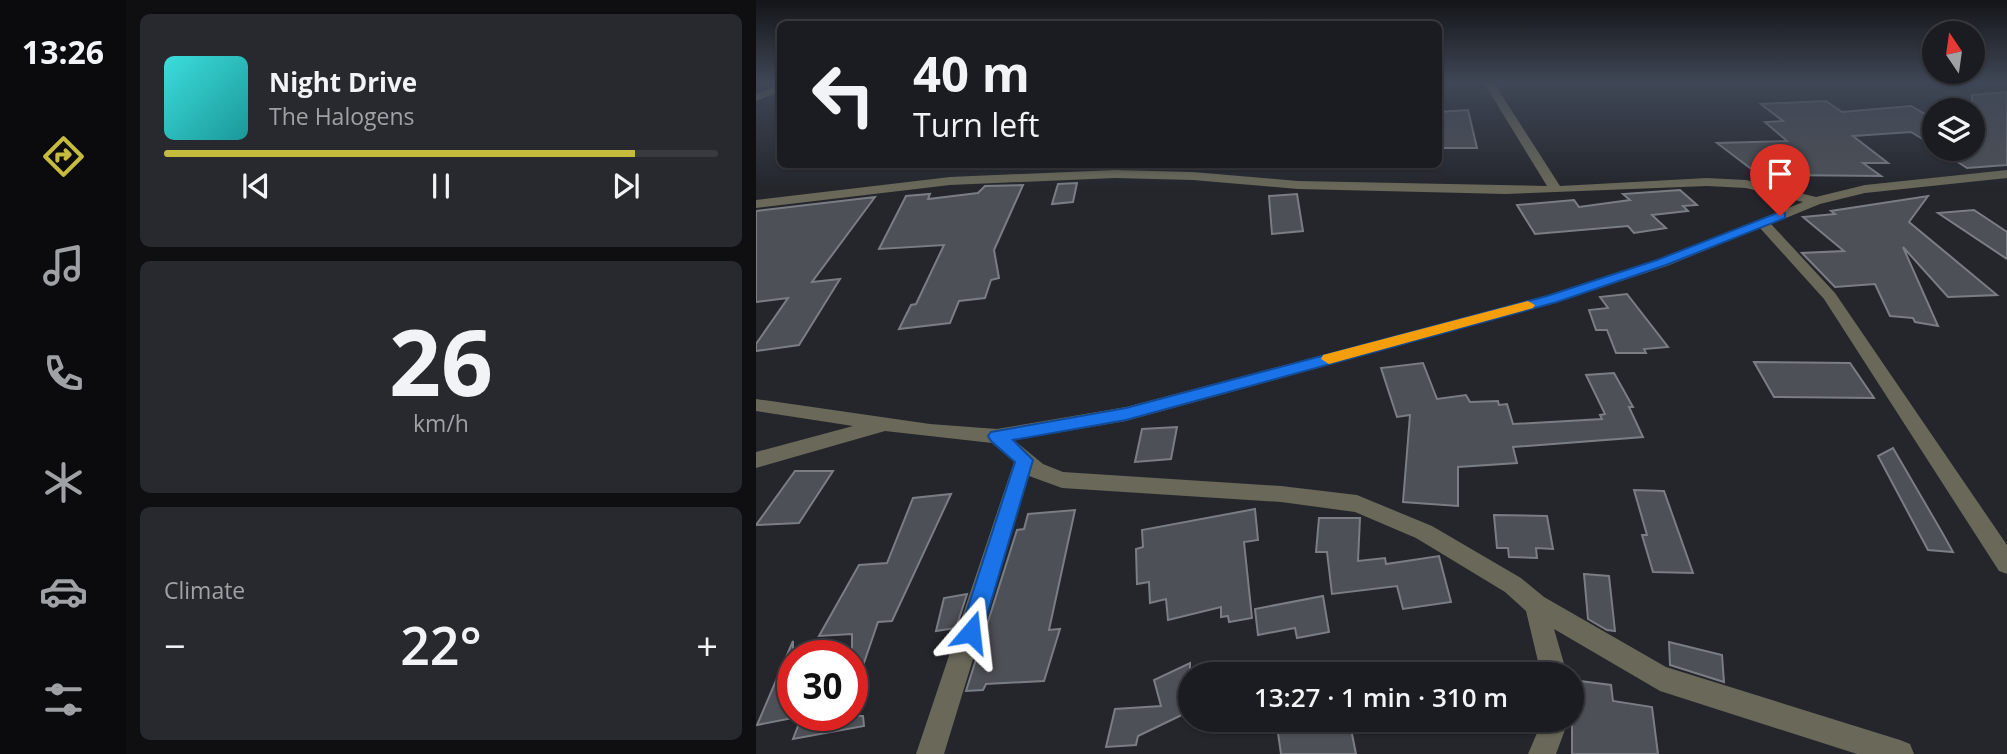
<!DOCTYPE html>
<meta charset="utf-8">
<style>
body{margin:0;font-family:"Open Sans",sans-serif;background:#28292e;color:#f1f3f6;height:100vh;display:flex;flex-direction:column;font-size:26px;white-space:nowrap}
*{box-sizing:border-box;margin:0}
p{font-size:23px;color:#a0a1a5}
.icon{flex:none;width:38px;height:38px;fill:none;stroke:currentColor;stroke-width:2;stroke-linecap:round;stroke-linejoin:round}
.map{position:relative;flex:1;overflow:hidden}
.details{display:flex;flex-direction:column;gap:14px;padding:14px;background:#0f0f12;width:630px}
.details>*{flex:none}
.guide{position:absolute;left:21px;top:21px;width:665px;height:147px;border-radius:10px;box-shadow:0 2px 5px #0004,0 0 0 2px #393a3f;background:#1b1c21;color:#f1f3f6;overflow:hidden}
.needle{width:46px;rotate:347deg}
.tools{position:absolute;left:1166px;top:21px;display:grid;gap:14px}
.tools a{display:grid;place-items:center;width:63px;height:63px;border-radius:50%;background:#1b1c21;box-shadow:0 2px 5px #0004,0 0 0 2px #393a3f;font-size:35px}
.speed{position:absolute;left:21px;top:640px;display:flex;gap:14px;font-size:35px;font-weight:700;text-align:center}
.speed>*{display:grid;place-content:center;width:91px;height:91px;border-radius:50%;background:#1b1c21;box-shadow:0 2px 5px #0004,0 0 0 2px #393a3f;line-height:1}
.speed .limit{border:10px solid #d22;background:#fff;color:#111}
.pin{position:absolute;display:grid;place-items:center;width:60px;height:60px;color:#fff;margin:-72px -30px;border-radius:50% 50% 50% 0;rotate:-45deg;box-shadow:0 0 7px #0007}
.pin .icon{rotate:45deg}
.me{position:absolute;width:77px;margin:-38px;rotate:17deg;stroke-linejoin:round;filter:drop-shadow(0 0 5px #0008)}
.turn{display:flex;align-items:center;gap:24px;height:147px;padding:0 21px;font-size:32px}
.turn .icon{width:91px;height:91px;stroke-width:2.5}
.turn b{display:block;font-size:49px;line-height:60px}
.big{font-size:52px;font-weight:600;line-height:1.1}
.details .card{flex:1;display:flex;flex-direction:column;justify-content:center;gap:10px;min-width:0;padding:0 24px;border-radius:10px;background:#28292e}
.details .dial{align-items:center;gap:0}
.dial b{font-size:91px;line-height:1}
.song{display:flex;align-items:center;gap:21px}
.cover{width:84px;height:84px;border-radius:10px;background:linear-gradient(135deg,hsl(180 70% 55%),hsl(180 70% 35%))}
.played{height:7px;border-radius:4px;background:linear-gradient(90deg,#c5bc3d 85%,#393a3f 85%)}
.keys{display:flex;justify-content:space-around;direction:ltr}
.heat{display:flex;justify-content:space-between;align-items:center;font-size:38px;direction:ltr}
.trip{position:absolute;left:422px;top:662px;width:406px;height:70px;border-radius:35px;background:#1b1c21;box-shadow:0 2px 5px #0004,0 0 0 2px #393a3f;font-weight:600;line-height:70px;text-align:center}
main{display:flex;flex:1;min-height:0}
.tabs{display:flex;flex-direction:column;width:126px;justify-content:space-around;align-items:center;background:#0b0b0d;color:#a0a1a5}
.tabs .icon{width:49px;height:49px}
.tabs .active{color:#c5bc3d}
.tabs b{font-size:32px;color:#f1f3f6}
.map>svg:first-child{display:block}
.building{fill:#4d5056;stroke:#7a7d84;stroke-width:2}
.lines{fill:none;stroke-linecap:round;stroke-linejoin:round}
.minor{fill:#696859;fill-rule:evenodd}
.route{fill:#1a73e8;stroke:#114b97;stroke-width:2}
.slow{fill:#f59e0b}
</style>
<main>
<nav class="tabs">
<b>13:26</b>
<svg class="icon active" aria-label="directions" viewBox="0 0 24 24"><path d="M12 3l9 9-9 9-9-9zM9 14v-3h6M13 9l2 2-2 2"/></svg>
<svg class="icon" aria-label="music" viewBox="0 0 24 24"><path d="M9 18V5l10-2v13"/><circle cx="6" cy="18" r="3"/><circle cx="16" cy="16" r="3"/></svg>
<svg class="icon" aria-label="phone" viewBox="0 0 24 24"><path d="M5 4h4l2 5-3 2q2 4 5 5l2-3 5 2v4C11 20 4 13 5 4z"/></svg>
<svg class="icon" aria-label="climate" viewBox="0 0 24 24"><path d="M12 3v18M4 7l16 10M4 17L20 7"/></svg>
<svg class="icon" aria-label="car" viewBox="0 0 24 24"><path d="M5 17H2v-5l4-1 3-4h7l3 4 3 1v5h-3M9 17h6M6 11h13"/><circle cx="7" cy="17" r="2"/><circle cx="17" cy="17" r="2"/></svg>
<svg class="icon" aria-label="filters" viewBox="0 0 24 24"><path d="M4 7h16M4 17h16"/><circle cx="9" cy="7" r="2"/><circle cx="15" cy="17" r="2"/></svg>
</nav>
<section class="details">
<div class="card">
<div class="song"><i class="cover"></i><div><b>Night Drive</b><p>The Halogens</p></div></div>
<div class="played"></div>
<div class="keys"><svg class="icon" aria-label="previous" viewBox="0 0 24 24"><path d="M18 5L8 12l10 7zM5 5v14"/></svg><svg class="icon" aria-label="pause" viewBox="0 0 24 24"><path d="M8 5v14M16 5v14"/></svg><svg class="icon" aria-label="next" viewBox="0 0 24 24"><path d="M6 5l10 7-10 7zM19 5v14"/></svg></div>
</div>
<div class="card dial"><b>26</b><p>km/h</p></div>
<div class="card"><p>Climate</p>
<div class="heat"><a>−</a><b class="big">22°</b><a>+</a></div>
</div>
</section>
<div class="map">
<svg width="1251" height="754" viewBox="0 0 1251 754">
<rect width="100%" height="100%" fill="#24262c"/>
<path class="building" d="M1251 92V165L1211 168 1182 149H1216V95Z
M1070 101 1086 112 1155 106 1178 119V146L1155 132 1097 136 1132 163H1107L1125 176 1019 175 1014 168H994L961 143 1031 141 1009 122 1027 121 1005 104Z
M712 110 721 148H682V112Z
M321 183 317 202 296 204 302 184Z
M267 185 238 250 243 278 235 280 229 298 203 301 194 323 143 329 155 305 160 304 188 245 123 249 150 196 174 194 172 199 222 193 229 186Z
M924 190 941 205 927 206 932 211 896 215 910 228 878 233 872 226 779 234 761 205 818 200 823 207 874 200 867 194Z
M541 194 547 231 516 234 513 196Z
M1172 196 1153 222 1241 295 1192 297 1147 247 1182 326 1159 322 1157 318 1134 316 1119 284 1079 287 1046 253 1088 251 1047 217 1079 214 1075 211Z
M119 197 56 282 84 279 43 345 0 351V344L32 298 0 302V211Z
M1218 210 1251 232V259L1182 213Z
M871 294 912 347 888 349 890 353H860L851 330H840L833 310 852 308 844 297Z
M998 362 1094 363 1118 398 1018 397Z
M667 363 681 399 710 395 714 402 742 401 743 405 751 404 757 424 846 419 844 415 849 414 830 375 858 373 877 407H873L887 437 757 447 761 463 702 467V506L647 502 654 415 641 417 625 368Z
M421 427 415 459 379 462 386 429Z
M1137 448 1187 534 1197 552 1172 550 1122 456Z
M39 471H77L43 523 0 525Z
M878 490 908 491 937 573 897 572 886 535H891Z
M195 494 136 621 122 622 100 686H96V634L63 636 103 565 131 563 157 498Z
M499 509 502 540 488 542 496 618 473 622 472 616 465 617V607L412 620 410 599 394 603 393 582 381 584 380 549 387 547 386 530Z
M319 510 293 630 304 629 288 681 230 684 227 690 210 691 261 530 268 529 272 514Z
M738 515 791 516 797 549 780 548 781 558 753 557 752 548H741Z
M563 518H604L602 561 629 558 630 564 683 556 695 602 647 609 641 586 576 594 571 552H560Z
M828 574 853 576 859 631 851 630 832 619Z
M211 594 200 628 180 631 188 598Z
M567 596 573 632 541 638 539 628 502 635 499 609Z
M37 641V718L1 725Z
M913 642 966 655 968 682 914 665Z
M434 663V711L382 736 380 745 350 747 359 709 405 706 398 680Z
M816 680 855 685 857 701 896 707 902 754H816Z
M46 716H107L108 726 37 739Z
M520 719H593L600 754H525Z"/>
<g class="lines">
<path class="minor" d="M728 83H738L804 186 951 178 990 180 1060 197 1109 185 1251 170V178L1109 193 1064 204 1015 224 1079 293 1251 545V574L1243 571 1068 299 1004 228 911 266 801 302 370 421 258 440 287 464 307 472 525 486 601 495 676 526 765 578 788 597 910 667 1144 740 1154 744 1158 754H1101L904 691 798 629 811 674H785L770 611 749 592 660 538 599 512 525 502 306 488 273 476 188 754H160L258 462 236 443 129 431 0 468V452L97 426 0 411V399L174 424 241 429 370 407 791 296 901 260 1047 202 990 188 951 186 750 194 542 189 437 180 359 178 194 185 0 208V200L194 177 359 170 437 172 542 181 791 186Z
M19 87 22 88V92L0 101V94Z
M787 719H813L800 754H772Z"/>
</g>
<linearGradient id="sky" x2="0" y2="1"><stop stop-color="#141518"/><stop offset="0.44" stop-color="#3f4756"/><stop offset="1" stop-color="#3f4756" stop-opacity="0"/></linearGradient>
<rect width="1251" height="188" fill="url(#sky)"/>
<path class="route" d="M1024 212 1029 213V218L910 265 801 302 370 420 257 440 277 460 226 632 223 640 215 643 207 640 204 632 259 462 235 441 232 436 235 432 370 408 791 296 901 260Z"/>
<path class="slow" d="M772 301 779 305 777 308 573 364 565 359 567 355Z"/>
</svg>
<div class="tools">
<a><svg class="needle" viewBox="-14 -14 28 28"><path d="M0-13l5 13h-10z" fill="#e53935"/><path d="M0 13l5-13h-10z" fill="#a0a1a5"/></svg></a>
<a><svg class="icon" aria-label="layers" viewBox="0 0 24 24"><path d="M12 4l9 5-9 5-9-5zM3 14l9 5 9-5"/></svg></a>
</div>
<div class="speed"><div class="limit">30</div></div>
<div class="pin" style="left:1024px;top:216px;background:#d93025"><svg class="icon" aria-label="arrive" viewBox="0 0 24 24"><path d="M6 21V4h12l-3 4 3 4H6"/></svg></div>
<svg class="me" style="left:215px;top:632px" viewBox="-20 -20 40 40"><path d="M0-17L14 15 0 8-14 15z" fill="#1a73e8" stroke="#fff" stroke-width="4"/></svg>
<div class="trip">13:27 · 1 min · 310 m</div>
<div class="guide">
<div class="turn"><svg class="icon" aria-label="left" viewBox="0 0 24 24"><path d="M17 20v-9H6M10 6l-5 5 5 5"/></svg><div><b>40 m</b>Turn left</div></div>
</div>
</div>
</main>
